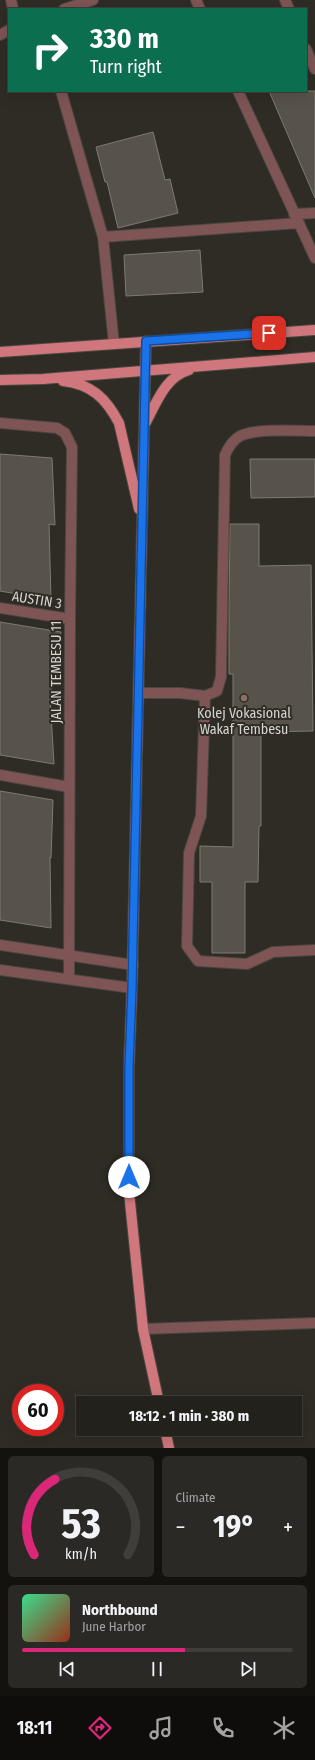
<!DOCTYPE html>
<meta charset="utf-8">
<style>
body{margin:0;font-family:"Fira Sans Condensed",sans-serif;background:#2b2925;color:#f1f3f6;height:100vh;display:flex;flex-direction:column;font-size:15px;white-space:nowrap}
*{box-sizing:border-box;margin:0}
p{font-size:13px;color:#a3a3a3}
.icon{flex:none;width:22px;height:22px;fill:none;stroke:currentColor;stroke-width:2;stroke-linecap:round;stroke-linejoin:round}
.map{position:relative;height:1448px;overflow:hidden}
.details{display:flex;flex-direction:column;gap:8px;padding:8px;background:#13120f;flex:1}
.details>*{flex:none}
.top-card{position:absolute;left:8px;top:8px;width:299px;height:84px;border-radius:0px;box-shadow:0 4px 16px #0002,0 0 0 1px #403e3b;background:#0b6e4f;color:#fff;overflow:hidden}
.speed{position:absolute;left:12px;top:1384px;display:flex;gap:8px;font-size:20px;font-weight:700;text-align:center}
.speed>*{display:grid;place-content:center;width:52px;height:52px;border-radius:50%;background:#23211c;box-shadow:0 4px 16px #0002,0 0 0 1px #403e3b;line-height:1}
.speed .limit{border:6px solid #d22;background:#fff;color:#111}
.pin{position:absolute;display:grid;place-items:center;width:34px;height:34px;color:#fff;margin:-17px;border-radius:8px;box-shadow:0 2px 6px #0006}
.me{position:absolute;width:44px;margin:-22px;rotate:0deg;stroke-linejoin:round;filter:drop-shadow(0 0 3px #0008)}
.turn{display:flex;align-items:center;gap:14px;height:84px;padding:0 16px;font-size:18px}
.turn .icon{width:52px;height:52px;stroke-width:2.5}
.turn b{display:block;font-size:28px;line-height:34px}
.big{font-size:30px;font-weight:700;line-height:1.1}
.details .widget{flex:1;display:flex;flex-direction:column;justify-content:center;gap:6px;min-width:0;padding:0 14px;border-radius:6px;background:#2b2925}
.details .dial{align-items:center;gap:0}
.dial svg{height:104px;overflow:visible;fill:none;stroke:#403e3b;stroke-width:7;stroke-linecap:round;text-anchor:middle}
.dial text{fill:#f1f3f6;stroke:none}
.song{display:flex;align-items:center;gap:12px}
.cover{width:48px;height:48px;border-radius:6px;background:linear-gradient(135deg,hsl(150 70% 55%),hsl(10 70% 35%))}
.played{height:4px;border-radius:2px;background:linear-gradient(90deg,#db2777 60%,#403e3b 60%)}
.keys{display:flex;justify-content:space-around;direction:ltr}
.heat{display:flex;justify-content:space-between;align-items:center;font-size:22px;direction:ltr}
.details .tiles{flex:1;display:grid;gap:8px;grid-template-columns:1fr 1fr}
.widget:last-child{grid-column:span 2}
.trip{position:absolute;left:76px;top:1396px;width:226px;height:40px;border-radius:0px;background:#23211c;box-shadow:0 4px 16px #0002,0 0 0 1px #403e3b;font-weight:700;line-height:40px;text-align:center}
.tabs{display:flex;height:64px;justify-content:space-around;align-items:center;background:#0e0d0b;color:#a3a3a3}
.tabs .icon{width:28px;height:28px}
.tabs .active{color:#db2777}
.tabs b{font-size:18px;color:#f1f3f6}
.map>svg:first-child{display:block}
.building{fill:#57524a;stroke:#7f7a71}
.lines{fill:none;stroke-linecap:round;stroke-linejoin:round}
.service-casing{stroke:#4a4740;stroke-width:12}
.minor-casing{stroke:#4a4740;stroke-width:12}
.tertiary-casing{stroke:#4a4740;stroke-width:12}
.primary-casing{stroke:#4a4740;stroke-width:12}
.service{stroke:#7f5455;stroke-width:10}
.minor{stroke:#7f5455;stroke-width:10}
.tertiary{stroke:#7f5455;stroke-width:10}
.primary{stroke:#cf777c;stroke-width:10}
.route-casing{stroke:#114b97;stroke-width:10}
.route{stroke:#1a73e8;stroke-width:7}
.education-dot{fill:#8d6e63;stroke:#2f2c25;stroke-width:1.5}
.labels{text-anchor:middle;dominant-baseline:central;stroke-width:4;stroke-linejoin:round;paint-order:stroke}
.street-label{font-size:14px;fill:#d7d5d0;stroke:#2f2c25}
.poi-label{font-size:14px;fill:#d7d5d0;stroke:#2f2c25}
</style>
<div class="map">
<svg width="315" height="1448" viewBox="0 0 315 1448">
<rect width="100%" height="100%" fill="#2f2c25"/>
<path class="building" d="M269 91H315V198Z
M153 132 165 180 170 179 178 213 118 228 107 182H105L96 147Z
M200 250 203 292 126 296 124 255Z
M0 454 52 458 55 525 49 524 51 600 0 591Z
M250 459H315V497L251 498Z
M230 524H259V566L311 565 313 731 261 732V826H259L258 882H245V953H212V882H200V846L233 847V674H229V605Z
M0 622 61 632 50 696 54 764 0 755Z
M0 791 53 800 51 858 50 857 51 928 0 920Z"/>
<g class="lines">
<g class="service-casing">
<path id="service" d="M285 0 289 9
M306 49 315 69
M294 214 315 213
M139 693H180L205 696 217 691 221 677 225 455C228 448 233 440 240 436 257 428 295 431 315 431
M205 696 201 816 189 853 187 946 198 961 247 964 273 952 315 950"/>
</g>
<g class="minor-casing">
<path id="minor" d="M11 0 13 9
M196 0 200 9
M64 9 93 0
M0 35 9 30
M61 91 103 237 114 344
M238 91 315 258
M103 237 299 223
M0 423 57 428 65 433 72 447 70 619 69 979
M0 608 70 619
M0 775 69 787
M143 1329 315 1323"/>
</g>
<g class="tertiary-casing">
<path id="tertiary" d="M0 945 133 965
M0 970 132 988"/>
</g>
<g class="primary-casing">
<path id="primary" d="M146 341 132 988 129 1067V1192L143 1329 159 1403
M0 352 315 330
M0 380 43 379 315 357
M63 381C91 384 106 398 119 423L139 509
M146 422C157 402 165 377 189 370
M165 1429 169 1448"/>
</g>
<use href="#service" class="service"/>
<use href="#minor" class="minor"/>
<use href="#tertiary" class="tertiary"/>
<use href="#primary" class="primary"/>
</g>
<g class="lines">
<g class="route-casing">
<path id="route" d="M129 1177V1067L132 988 146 341 269 333"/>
</g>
<use href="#route" class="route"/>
</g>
<circle class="education-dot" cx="244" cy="698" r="4"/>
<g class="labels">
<g class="street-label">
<text transform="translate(37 600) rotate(9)">AUSTIN 3</text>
<text transform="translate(56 672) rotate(-90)">JALAN TEMBESU 11</text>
</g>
<g class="poi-label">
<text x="244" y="713">Kolej Vokasional<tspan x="244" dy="16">Wakaf Tembesu</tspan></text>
</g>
</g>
</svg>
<div class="speed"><div class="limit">60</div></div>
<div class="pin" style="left:269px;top:333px;background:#d93025"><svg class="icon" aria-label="arrive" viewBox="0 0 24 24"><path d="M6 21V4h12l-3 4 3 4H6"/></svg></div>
<svg class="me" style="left:129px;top:1177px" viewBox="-20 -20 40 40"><circle r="19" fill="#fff"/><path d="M0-13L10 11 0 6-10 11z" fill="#1a73e8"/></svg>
<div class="trip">18:12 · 1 min · 380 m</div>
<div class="top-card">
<div class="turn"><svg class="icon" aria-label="right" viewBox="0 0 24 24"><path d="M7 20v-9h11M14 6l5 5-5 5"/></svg><div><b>330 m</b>Turn right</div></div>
</div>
</div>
<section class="details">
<div class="tiles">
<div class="widget dial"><svg viewBox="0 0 100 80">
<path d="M14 69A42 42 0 1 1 86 69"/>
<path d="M14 69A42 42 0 0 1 30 11" stroke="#db2777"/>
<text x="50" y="56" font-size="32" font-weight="700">53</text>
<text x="50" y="72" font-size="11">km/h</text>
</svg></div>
<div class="widget"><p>Climate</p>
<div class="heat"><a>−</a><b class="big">19°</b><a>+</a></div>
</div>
<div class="widget">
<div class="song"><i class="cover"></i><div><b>Northbound</b><p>June Harbor</p></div></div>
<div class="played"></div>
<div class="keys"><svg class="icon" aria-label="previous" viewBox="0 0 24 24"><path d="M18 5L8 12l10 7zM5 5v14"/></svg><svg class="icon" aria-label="pause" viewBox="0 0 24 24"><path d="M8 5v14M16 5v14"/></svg><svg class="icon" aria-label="next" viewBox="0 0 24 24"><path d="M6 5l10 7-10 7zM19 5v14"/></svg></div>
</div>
</div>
</section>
<nav class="tabs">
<b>18:11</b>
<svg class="icon active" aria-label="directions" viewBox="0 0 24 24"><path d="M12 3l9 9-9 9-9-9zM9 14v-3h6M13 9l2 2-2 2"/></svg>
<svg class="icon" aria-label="music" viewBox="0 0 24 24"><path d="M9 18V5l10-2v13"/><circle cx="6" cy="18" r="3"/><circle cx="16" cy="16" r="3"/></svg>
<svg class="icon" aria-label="phone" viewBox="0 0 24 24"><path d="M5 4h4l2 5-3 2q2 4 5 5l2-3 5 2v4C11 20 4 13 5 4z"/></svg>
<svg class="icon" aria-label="climate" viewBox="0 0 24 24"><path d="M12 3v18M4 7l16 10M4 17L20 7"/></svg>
</nav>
